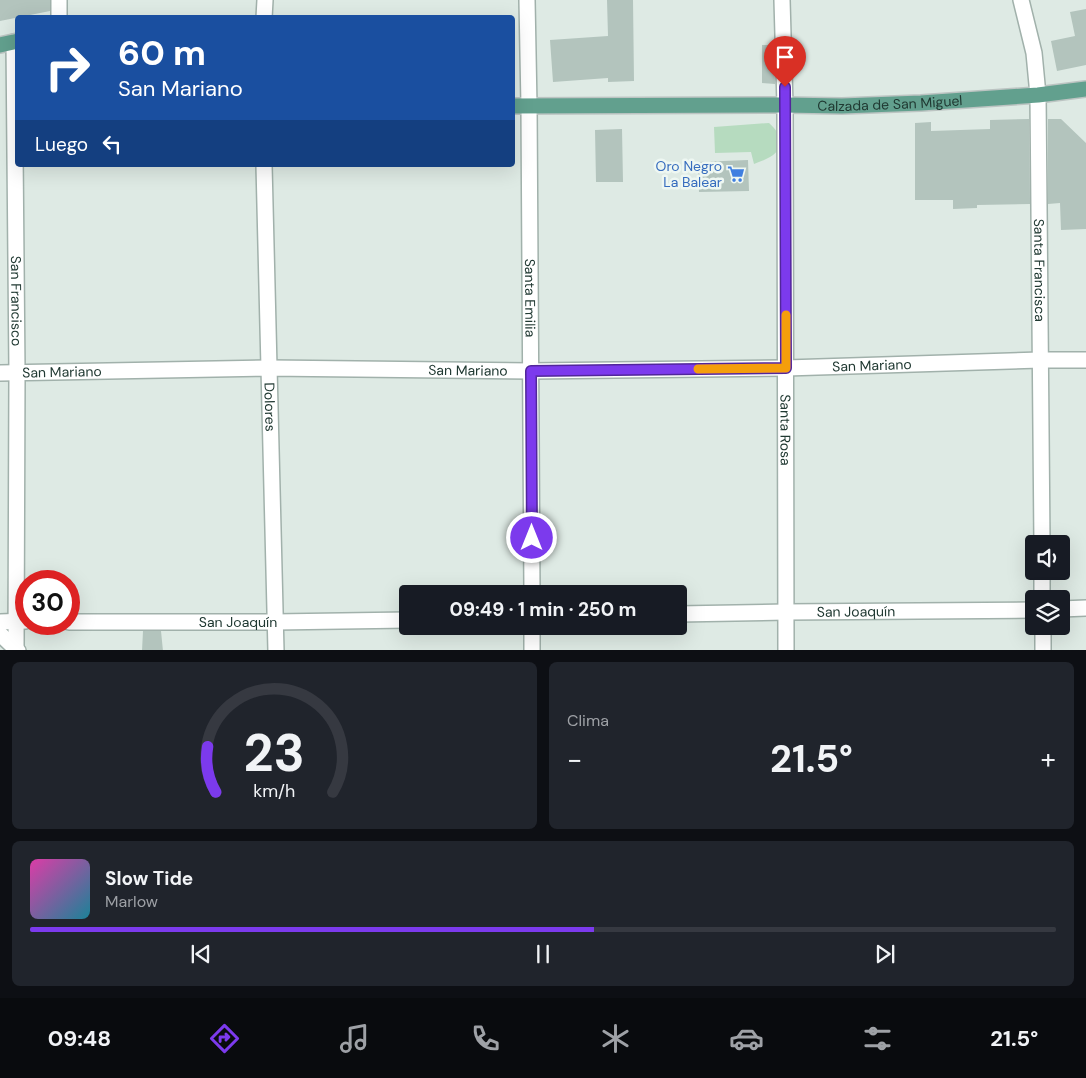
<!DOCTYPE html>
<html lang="es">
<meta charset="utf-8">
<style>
body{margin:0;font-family:"DM Sans",sans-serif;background:#20242c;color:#f1f3f6;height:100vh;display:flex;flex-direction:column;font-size:19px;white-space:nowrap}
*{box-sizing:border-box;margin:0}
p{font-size:16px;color:#9ea1a6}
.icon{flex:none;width:28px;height:28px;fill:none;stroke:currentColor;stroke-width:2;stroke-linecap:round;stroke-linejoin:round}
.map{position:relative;height:650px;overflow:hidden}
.sheet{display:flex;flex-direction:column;gap:12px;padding:12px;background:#0d0f14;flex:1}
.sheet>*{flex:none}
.hud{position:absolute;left:15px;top:15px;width:500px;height:152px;border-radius:5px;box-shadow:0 5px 20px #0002;background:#1a4fa0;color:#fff;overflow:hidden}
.tools{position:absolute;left:1025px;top:535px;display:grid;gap:10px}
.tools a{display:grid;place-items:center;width:45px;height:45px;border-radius:5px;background:#171b24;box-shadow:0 5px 20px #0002;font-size:25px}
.speed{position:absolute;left:15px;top:570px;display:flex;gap:10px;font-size:25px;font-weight:700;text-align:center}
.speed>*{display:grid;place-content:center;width:65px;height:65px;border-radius:50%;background:#171b24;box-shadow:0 5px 20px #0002;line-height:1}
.speed .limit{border:8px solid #d22;background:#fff;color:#111}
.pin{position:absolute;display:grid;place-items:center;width:42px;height:42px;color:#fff;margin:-51px -21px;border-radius:50% 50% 50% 0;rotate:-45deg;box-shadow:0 0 5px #0007}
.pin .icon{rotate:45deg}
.me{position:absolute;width:55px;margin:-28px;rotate:0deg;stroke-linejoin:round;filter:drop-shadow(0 0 4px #0008)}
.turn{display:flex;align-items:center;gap:18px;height:105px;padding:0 20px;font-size:22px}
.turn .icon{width:65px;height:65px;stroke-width:2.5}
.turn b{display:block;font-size:35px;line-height:42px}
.then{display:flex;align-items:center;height:48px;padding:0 20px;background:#0003;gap:10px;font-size:19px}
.big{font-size:38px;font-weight:700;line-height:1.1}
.sheet .widget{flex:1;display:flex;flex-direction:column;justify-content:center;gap:8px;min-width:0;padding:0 18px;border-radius:8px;background:#20242c}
.sheet .dial{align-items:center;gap:0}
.dial svg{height:130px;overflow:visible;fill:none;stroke:#363941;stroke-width:7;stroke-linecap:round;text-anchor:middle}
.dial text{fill:#f1f3f6;stroke:none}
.song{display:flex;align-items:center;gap:15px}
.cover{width:60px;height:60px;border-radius:8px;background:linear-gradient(135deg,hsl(320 70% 55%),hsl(190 70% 35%))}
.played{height:5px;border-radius:2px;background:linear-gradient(90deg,#7c3aed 55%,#363941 55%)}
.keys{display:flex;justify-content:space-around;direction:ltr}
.heat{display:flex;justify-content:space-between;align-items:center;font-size:28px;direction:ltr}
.sheet .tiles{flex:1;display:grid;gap:12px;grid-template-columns:1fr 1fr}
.widget:last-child{grid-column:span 2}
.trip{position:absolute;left:399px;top:585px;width:288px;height:50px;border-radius:5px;background:#171b24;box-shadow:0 5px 20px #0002;font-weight:700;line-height:50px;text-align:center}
.dock{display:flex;height:80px;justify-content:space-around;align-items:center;background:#090b0e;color:#9ea1a6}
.dock .icon{width:35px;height:35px}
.dock .active{color:#7c3aed}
.dock b{font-size:22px;color:#f1f3f6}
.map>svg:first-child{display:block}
.green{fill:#b6dbbf}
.building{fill:#b3c4bd}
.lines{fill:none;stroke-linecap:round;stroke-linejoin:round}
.minor-casing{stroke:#a1b1ab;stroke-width:18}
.major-casing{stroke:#bcc4c2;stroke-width:18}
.minor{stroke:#fff;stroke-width:15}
.major{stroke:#62a08e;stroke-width:15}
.route-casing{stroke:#51269a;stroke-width:12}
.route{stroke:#7c3aed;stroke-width:9}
.slow{stroke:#f59e0b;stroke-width:9}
.labels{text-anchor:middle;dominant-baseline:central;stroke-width:5;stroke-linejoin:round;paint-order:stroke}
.street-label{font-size:14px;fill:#203932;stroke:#eef7f2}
.shop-label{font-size:14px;fill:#366cbe;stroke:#eef7f2;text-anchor:end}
</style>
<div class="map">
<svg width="1086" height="651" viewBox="0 0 1086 651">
<rect width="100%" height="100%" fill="#deeae4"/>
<path class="green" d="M769 123C781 133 786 148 770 157 765 160 759 162 754 164L751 152 715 153 714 127Z"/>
<path class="building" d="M0 0H50V11L0 21Z
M607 0H633L634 81 608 82V78L553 82 550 40 608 36Z
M1086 9V65L1057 71 1051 41 1075 36 1070 12Z
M762 45H774L775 84 762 83Z
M1029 119 1030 204 977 205V208L953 209V200H915V123L931 122V131L990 129V120Z
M1048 119H1061L1086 143V229L1061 230 1060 203 1048 204Z
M622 129 623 182H596L595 130Z
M748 160 749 191 699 192 698 162Z
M143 631H161L163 651H142Z"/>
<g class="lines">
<g class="minor-casing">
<g id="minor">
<path d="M59 0V18"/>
<path id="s1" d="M527 0 529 106 532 594"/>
<path id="s2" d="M782 0 785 105 786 651"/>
<path id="s3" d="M1021 0 1034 53 1038 95 1042 544"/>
<path d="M264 18 265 0"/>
<path id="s4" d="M14 42 17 372 16 649"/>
<path id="s5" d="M264 165 276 651"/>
<path id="s6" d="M0 373 269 368 531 371 786 368 1040 360H1086"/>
<path d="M1042 571V599"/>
<path d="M1061 609 1086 608"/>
<path id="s7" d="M678 614 786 612 1034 610"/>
<path d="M0 622 26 621"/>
<path id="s8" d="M69 622H275L408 620"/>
<path d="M532 626V651"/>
<path d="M1043 626V651"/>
<path d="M0 634 18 651"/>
</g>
</g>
<g class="major-casing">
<g id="major">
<path d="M0 45 18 41"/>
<path id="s9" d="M512 106 785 105 842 106 921 103 1038 95 1086 89"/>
</g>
</g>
<use href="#minor" class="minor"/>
<use href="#major" class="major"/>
</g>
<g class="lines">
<g class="route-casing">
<path id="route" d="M532 538 531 371 786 368 785 87"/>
</g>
<use href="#route" class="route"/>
<path class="slow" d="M698 369 786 368V315"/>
</g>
<defs>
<g id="supermarket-bare" transform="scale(1.35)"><path d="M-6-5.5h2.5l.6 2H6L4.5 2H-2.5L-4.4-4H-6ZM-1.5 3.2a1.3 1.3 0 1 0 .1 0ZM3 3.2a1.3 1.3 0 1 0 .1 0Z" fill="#3f7fe0" stroke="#eef7f2" stroke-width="2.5" paint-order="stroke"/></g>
</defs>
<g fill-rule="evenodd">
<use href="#supermarket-bare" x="736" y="174"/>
</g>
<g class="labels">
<g class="street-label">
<text stroke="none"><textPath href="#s9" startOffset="378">Calzada de San Miguel</textPath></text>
<text stroke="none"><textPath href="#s3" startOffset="272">Santa Francisca</textPath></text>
<text stroke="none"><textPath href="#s1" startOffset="298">Santa Emilia</textPath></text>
<text stroke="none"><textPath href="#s4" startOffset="259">San Francisco</textPath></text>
<text stroke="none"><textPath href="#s6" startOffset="872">San Mariano</textPath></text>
<text stroke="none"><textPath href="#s6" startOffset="468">San Mariano</textPath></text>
<text stroke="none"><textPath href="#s6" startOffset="62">San Mariano</textPath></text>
<text stroke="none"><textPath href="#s5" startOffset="242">Dolores</textPath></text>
<text stroke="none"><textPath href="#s2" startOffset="430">Santa Rosa</textPath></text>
<text stroke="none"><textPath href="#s7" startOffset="178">San Joaquín</textPath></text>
<text stroke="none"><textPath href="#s8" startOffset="169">San Joaquín</textPath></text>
</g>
<g class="shop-label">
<text x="722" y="166">Oro Negro<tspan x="722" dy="16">La Balear</tspan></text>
</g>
</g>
</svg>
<div class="tools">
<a><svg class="icon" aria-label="sound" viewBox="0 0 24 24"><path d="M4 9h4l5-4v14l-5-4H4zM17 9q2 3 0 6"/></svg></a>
<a><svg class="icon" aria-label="layers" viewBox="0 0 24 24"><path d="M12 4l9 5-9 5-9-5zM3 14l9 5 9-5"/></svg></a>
</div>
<div class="speed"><div class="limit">30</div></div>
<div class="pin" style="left:785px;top:87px;background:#d93025"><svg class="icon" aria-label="arrive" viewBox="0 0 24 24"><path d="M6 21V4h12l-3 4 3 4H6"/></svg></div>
<svg class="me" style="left:532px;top:538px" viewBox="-20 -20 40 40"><circle r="17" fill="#7c3aed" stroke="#fff" stroke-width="3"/><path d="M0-11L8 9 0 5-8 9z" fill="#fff"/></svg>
<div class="trip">09:49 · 1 min · 250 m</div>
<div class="hud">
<div class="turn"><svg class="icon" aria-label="right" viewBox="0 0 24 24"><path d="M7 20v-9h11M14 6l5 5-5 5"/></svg><div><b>60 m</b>San Mariano</div></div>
<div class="then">Luego<svg class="icon" aria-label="left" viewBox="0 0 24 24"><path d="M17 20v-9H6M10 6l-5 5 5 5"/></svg></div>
</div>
</div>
<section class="sheet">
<div class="tiles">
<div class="widget dial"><svg viewBox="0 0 100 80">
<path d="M14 69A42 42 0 1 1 86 69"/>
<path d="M14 69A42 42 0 0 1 9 41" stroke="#7c3aed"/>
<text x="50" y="56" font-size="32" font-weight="700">23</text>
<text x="50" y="72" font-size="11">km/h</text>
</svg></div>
<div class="widget"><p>Clima</p>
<div class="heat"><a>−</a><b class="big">21.5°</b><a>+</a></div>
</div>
<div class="widget">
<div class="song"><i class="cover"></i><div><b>Slow Tide</b><p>Marlow</p></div></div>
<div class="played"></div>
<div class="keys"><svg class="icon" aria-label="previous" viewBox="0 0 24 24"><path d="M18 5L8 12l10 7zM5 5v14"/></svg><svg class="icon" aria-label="pause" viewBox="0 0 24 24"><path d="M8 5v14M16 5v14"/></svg><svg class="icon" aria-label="next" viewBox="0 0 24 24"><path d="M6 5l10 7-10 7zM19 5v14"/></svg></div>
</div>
</div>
</section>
<nav class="dock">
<b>09:48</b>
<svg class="icon active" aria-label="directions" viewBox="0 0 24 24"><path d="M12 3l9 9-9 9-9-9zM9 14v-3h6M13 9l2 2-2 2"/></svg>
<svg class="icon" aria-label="music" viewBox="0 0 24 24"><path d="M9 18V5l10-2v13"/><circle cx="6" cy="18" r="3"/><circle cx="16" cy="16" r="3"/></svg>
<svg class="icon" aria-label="phone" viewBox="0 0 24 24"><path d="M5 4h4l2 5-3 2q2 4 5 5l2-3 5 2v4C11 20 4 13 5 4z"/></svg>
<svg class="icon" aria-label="climate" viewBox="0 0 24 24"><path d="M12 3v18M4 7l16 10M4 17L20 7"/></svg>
<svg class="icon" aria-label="car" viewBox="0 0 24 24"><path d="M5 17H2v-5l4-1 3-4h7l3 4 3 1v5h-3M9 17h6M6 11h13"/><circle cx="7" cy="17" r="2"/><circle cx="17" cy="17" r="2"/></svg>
<svg class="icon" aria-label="filters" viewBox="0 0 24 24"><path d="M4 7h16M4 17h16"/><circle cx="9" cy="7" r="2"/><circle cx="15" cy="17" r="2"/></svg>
<b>21.5°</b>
</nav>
